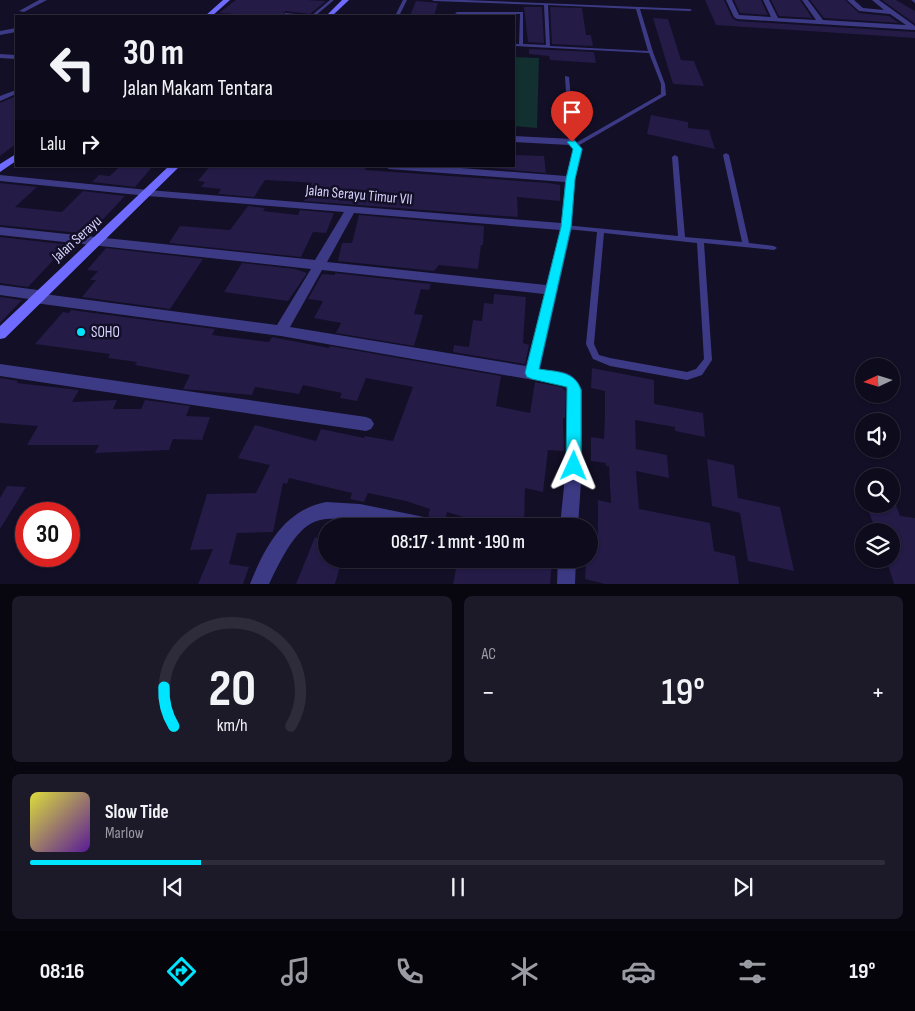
<!DOCTYPE html>
<html lang="id">
<meta charset="utf-8">
<style>
body{margin:0;font-family:"Sofia Sans Condensed",sans-serif;background:#1c1929;color:#f1f3f6;height:100vh;display:flex;flex-direction:column;font-size:19px;white-space:nowrap}
*{box-sizing:border-box;margin:0}
p{font-size:16px;color:#9b9ba3}
.icon{flex:none;width:28px;height:28px;fill:none;stroke:currentColor;stroke-width:2;stroke-linecap:round;stroke-linejoin:round}
.map{position:relative;height:584px;overflow:hidden}
.drawer{display:flex;flex-direction:column;gap:12px;padding:12px;background:#08060f;flex:1}
.drawer>*{flex:none}
.banner{position:absolute;left:15px;top:15px;width:500px;height:152px;border-radius:0px;box-shadow:0 1px 4px #0004,0 0 0 1px #2e2b3b;background:#0e0b1c;color:#f1f3f6;overflow:hidden}
.needle{width:32px;rotate:266deg}
.fabs{position:absolute;left:855px;top:358px;display:grid;gap:10px}
.fabs a{display:grid;place-items:center;width:45px;height:45px;border-radius:50%;background:#0e0b1c;box-shadow:0 1px 4px #0004,0 0 0 1px #2e2b3b;font-size:25px}
.speed{position:absolute;left:15px;top:502px;display:flex;gap:10px;font-size:25px;font-weight:700;text-align:center}
.speed>*{display:grid;place-content:center;width:65px;height:65px;border-radius:50%;background:#0e0b1c;box-shadow:0 1px 4px #0004,0 0 0 1px #2e2b3b;line-height:1}
.speed .limit{border:8px solid #d22;background:#fff;color:#111}
.pin{position:absolute;display:grid;place-items:center;width:42px;height:42px;color:#fff;margin:-51px -21px;border-radius:50% 50% 50% 0;rotate:-45deg;box-shadow:0 0 5px #0007}
.pin .icon{rotate:45deg}
.me{position:absolute;width:55px;margin:-28px;rotate:1deg;stroke-linejoin:round;filter:drop-shadow(0 0 4px #0008)}
.turn{display:flex;align-items:center;gap:18px;height:105px;padding:0 25px;font-size:22px}
.turn .icon{width:65px;height:65px;stroke-width:2.5}
.turn b{display:block;font-size:35px;line-height:42px}
.then{display:flex;align-items:center;height:48px;padding:0 25px;background:#0003;gap:10px;font-size:19px}
.big{font-size:38px;font-weight:600;line-height:1.1}
.drawer .card{flex:1;display:flex;flex-direction:column;justify-content:center;gap:8px;min-width:0;padding:0 18px;border-radius:8px;background:#1c1929}
.drawer .dial{align-items:center;gap:0}
.dial svg{height:130px;overflow:visible;fill:none;stroke:#2e2b3b;stroke-width:7;stroke-linecap:round;text-anchor:middle}
.dial text{fill:#f1f3f6;stroke:none}
.song{display:flex;align-items:center;gap:15px}
.cover{width:60px;height:60px;border-radius:8px;background:linear-gradient(135deg,hsl(60 70% 55%),hsl(270 70% 35%))}
.played{height:5px;border-radius:2px;background:linear-gradient(90deg,#00e5ff 20%,#2e2b3b 20%)}
.keys{display:flex;justify-content:space-around;direction:ltr}
.heat{display:flex;justify-content:space-between;align-items:center;font-size:28px;direction:ltr}
.drawer .tiles{flex:1;display:grid;gap:12px;grid-template-columns:1fr 1fr}
.card:last-child{grid-column:span 2}
.trip{position:absolute;left:318px;top:518px;width:280px;height:50px;border-radius:25px;background:#0e0b1c;box-shadow:0 1px 4px #0004,0 0 0 1px #2e2b3b;font-weight:600;line-height:50px;text-align:center}
.tab-bar{display:flex;height:80px;justify-content:space-around;align-items:center;background:#06040b;color:#9b9ba3}
.tab-bar .icon{width:35px;height:35px}
.tab-bar .on{color:#00e5ff}
.tab-bar b{font-size:22px;color:#f1f3f6}
.map>svg:first-child{display:block}
.green{fill:#12302f}
.building{fill:#241b47}
.lines{fill:none;stroke-linecap:round;stroke-linejoin:round}
.lane{fill:#3d3a85;fill-rule:evenodd}
.street{fill:#3d3a85;fill-rule:evenodd}
.secondary{fill:#6f6bff;fill-rule:evenodd}
.route{fill:#00e5ff;stroke:#0095a6}
.poi-dot{fill:#00e5ff;stroke:#130f26;stroke-width:2}
.labels{text-anchor:middle;dominant-baseline:central;stroke-width:5;stroke-linejoin:round;paint-order:stroke}
.street-label{font-size:15px;fill:#d9d4ff;stroke:#130f26}
.poi-label{font-size:15px;fill:#d9d4ff;stroke:#130f26;text-anchor:start}
</style>
<div class="map">
<svg width="915" height="584" viewBox="0 0 915 584">
<rect width="100%" height="100%" fill="#130f26"/>
<path class="green" d="M514 57 539 58 537 128 514 126Z"/>
<path class="building" d="M236 0H307L326 1 310 14 285 11 283 16H231L234 14 219 13Z
M705 0H724L732 18 737 21 915 32V38L716 25Z
M734 0H761L768 15 740 13Z
M771 0H800L812 18 779 16Z
M810 0H845L859 13 889 16 899 23 824 18Z
M882 0H896L915 11V24Z
M416 1 438 3 434 16H410Z
M524 7H542L544 43 528 42Z
M550 7 582 8 586 35H591L593 46 552 44Z
M653 18 668 19 681 60 694 61 704 86 673 84Z
M529 49 594 52 596 63 550 60 549 56 529 54Z
M16 96V144L0 156V103Z
M651 115 688 122V128L709 130 715 149 647 134Z
M514 155 544 156 546 173 478 167 514 166Z
M120 166H153L135 187 92 182 99 175 110 176Z
M210 166H366L365 170 548 183 560 185V201L517 197 518 217 304 201 312 183 302 182 265 180 254 197 218 194 221 189 201 187 205 182 198 181Z
M0 183 37 187 15 207 62 212 83 191 125 196 89 234 0 225Z
M248 206 265 208 263 211 298 215 300 210 334 213 326 233 313 232 301 257 169 243 180 226 230 230Z
M359 215 484 226 483 245H481L478 269 439 265 434 271 338 261 342 243H352Z
M0 237 79 246 71 254 60 253 28 287 0 283Z
M106 248 203 259 170 309 82 297 96 280H90L98 271 87 270Z
M242 263 295 269 307 273 288 301 224 292Z
M335 273 431 284 429 290 421 289 414 314 423 315 414 346 336 333 341 323 314 318 323 301 308 299 322 274 335 275Z
M494 294 526 297 523 343 529 345 525 364 453 352 454 345 469 347 473 320 482 321 484 303 493 304Z
M0 297 22 300 0 323Z
M71 310 215 329 212 335 269 342 272 337 329 348 330 346 501 376 496 406 530 413 535 382 561 387 566 391 565 418H563L564 451 548 450 543 492 525 488 524 526H494L447 512 445 521 428 516 430 509 406 501 368 493 364 502 350 499 352 493 289 478 287 484 283 483 273 532 237 533 229 564 249 567 243 584H198L213 549 190 550 207 494 256 493 270 465 238 458 255 425 316 441 321 429 364 438 365 436 393 441 413 387 366 378 357 401 340 398 342 393 303 385 299 394 255 387 252 395 183 389 190 375 135 365 137 362 108 358 110 354 35 344 63 312 69 313Z
M592 368 654 380V404L703 413 705 437 675 431V427L635 420 636 449 667 455 669 478 636 471 639 509 710 523 714 551 735 556 739 584H605L585 579 586 559H589V536L598 538V500L611 503 609 466H606V463L591 461V437L604 439 605 417V391L591 388Z
M0 378 18 381 17 383 79 390 72 402 117 400 113 409H141L145 400 190 406 186 416 210 417 202 440 173 439 169 450 95 453 99 445H27L38 426 0 423Z
M707 459 734 465 738 498 780 507 794 571 748 561 740 513 712 506Z
M7 486 26 487 0 529V498Z
M866 504 896 505 900 516 915 518V584H894L886 559H891V531H876Z
M315 537 326 541V559H342L335 584H296Z
M458 559H542L552 561 550 584H453Z"/>
<g class="lines">
<path class="lane" d="M330 0H334L315 16H311Z
M403 0H407L399 16H395Z
M432 0H465L690 9 692 10 690 11 640 9 653 52 665 84 666 95 576 147 574 146V144L661 94V84L649 53 514 46V44H519L520 14H457L455 13 457 12H523V44L546 45 544 5 434 1ZM548 5 636 9 648 51 550 46Z
M285 13 307 15 309 16 284 15Z
M565 76 569 77 575 142 572 144 569 142Z
M726 153 729 155 749 243 774 246 777 248 774 250 704 243 712 360 702 375 687 380 610 366 593 359 586 344 597 232 566 229H564L563 227 564 225 678 236 672 157 675 155 678 157 685 237 742 242 723 155ZM604 233 697 243 704 359 696 369 687 372 610 358 599 355 594 344Z"/>
<path class="street" d="M39 0H47L24 12 19 11Z
M726 0H732L739 15 771 17 763 0H769L778 18 816 20 802 0H808L823 20 906 25 890 14 859 11 847 0H854L863 8 884 10 872 0H879L915 26V30L737 19 734 17Z
M911 0H915V3Z
M16 28V32L0 35V31Z
M0 54 16 55V59L0 58Z
M16 90V94L0 101V96Z
M514 136 572 139 575 140 583 149 575 179 572 227 540 369C561 372 573 369 582 390V467L578 526H560L566 467 568 390 562 385 281 336 35 303 29 299 0 295V285L38 290 44 294 277 325 311 269 0 235V227L315 260 344 212 148 196 0 181V175L148 190 561 223 565 182 389 169 384 166H434L566 176 573 149 569 145 514 142ZM354 213 560 230 546 285 327 262ZM322 270 544 294 526 366 290 327Z
M0 364 366 417 371 419 374 424 371 429 366 431 0 376Z
M326 502 360 504 424 517 430 520 433 526C418 527 402 527 387 526 363 525 329 510 307 526 290 539 279 564 269 584H250C265 547 284 510 326 502Z
M558 559H576L575 584H557Z"/>
<path class="secondary" d="M223 0H230L212 16H205Z
M342 0H349L332 16H326Z
M16 154V161L0 172V164Z
M169 166H180L5 338 0 339V326Z"/>
</g>
<path class="route" d="M569 141H575L582 149 575 179 571 227 539 369C557 372 575 371 581 390V466L579 472 574 474 568 472 566 466 567 387 532 379 527 377 525 373 561 227 566 179 573 149 567 142Z"/>
<circle class="poi-dot" cx="81" cy="332" r="5"/>
<g class="labels">
<g class="street-label">
<text transform="translate(359 195) rotate(5)">Jalan Serayu Timur VII</text>
<text transform="translate(77 239) rotate(-42)">Jalan Serayu</text>
</g>
<g class="poi-label">
<text x="91" y="332">SOHO</text>
</g>
</g>
</svg>
<div class="fabs">
<a><svg class="needle" viewBox="-14 -14 28 28"><path d="M0-13l5 13h-10z" fill="#e53935"/><path d="M0 13l5-13h-10z" fill="#9b9ba3"/></svg></a>
<a><svg class="icon" aria-label="sound" viewBox="0 0 24 24"><path d="M4 9h4l5-4v14l-5-4H4zM17 9q2 3 0 6"/></svg></a>
<a><svg class="icon" aria-label="search" viewBox="0 0 24 24"><circle cx="10" cy="10" r="6"/><path d="M15 15l6 6"/></svg></a>
<a><svg class="icon" aria-label="layers" viewBox="0 0 24 24"><path d="M12 4l9 5-9 5-9-5zM3 14l9 5 9-5"/></svg></a>
</div>
<div class="speed"><div class="limit">30</div></div>
<div class="pin" style="left:572px;top:142px;background:#d93025"><svg class="icon" aria-label="arrive" viewBox="0 0 24 24"><path d="M6 21V4h12l-3 4 3 4H6"/></svg></div>
<svg class="me" style="left:574px;top:466px" viewBox="-20 -20 40 40"><path d="M0-17L14 15 0 8-14 15z" fill="#00e5ff" stroke="#fff" stroke-width="4"/></svg>
<div class="trip">08:17 · 1 mnt · 190 m</div>
<div class="banner">
<div class="turn"><svg class="icon" aria-label="left" viewBox="0 0 24 24"><path d="M17 20v-9H6M10 6l-5 5 5 5"/></svg><div><b>30 m</b>Jalan Makam Tentara</div></div>
<div class="then">Lalu<svg class="icon" aria-label="right" viewBox="0 0 24 24"><path d="M7 20v-9h11M14 6l5 5-5 5"/></svg></div>
</div>
</div>
<section class="drawer">
<div class="tiles">
<div class="card dial"><svg viewBox="0 0 100 80">
<path d="M14 69A42 42 0 1 1 86 69"/>
<path d="M14 69A42 42 0 0 1 8 45" stroke="#00e5ff"/>
<text x="50" y="56" font-size="32" font-weight="700">20</text>
<text x="50" y="72" font-size="11">km/h</text>
</svg></div>
<div class="card"><p>AC</p>
<div class="heat"><a>−</a><b class="big">19°</b><a>+</a></div>
</div>
<div class="card">
<div class="song"><i class="cover"></i><div><b>Slow Tide</b><p>Marlow</p></div></div>
<div class="played"></div>
<div class="keys"><svg class="icon" aria-label="previous" viewBox="0 0 24 24"><path d="M18 5L8 12l10 7zM5 5v14"/></svg><svg class="icon" aria-label="pause" viewBox="0 0 24 24"><path d="M8 5v14M16 5v14"/></svg><svg class="icon" aria-label="next" viewBox="0 0 24 24"><path d="M6 5l10 7-10 7zM19 5v14"/></svg></div>
</div>
</div>
</section>
<nav class="tab-bar">
<b>08:16</b>
<svg class="icon on" aria-label="directions" viewBox="0 0 24 24"><path d="M12 3l9 9-9 9-9-9zM9 14v-3h6M13 9l2 2-2 2"/></svg>
<svg class="icon" aria-label="music" viewBox="0 0 24 24"><path d="M9 18V5l10-2v13"/><circle cx="6" cy="18" r="3"/><circle cx="16" cy="16" r="3"/></svg>
<svg class="icon" aria-label="phone" viewBox="0 0 24 24"><path d="M5 4h4l2 5-3 2q2 4 5 5l2-3 5 2v4C11 20 4 13 5 4z"/></svg>
<svg class="icon" aria-label="climate" viewBox="0 0 24 24"><path d="M12 3v18M4 7l16 10M4 17L20 7"/></svg>
<svg class="icon" aria-label="car" viewBox="0 0 24 24"><path d="M5 17H2v-5l4-1 3-4h7l3 4 3 1v5h-3M9 17h6M6 11h13"/><circle cx="7" cy="17" r="2"/><circle cx="17" cy="17" r="2"/></svg>
<svg class="icon" aria-label="filters" viewBox="0 0 24 24"><path d="M4 7h16M4 17h16"/><circle cx="9" cy="7" r="2"/><circle cx="15" cy="17" r="2"/></svg>
<b>19°</b>
</nav>
